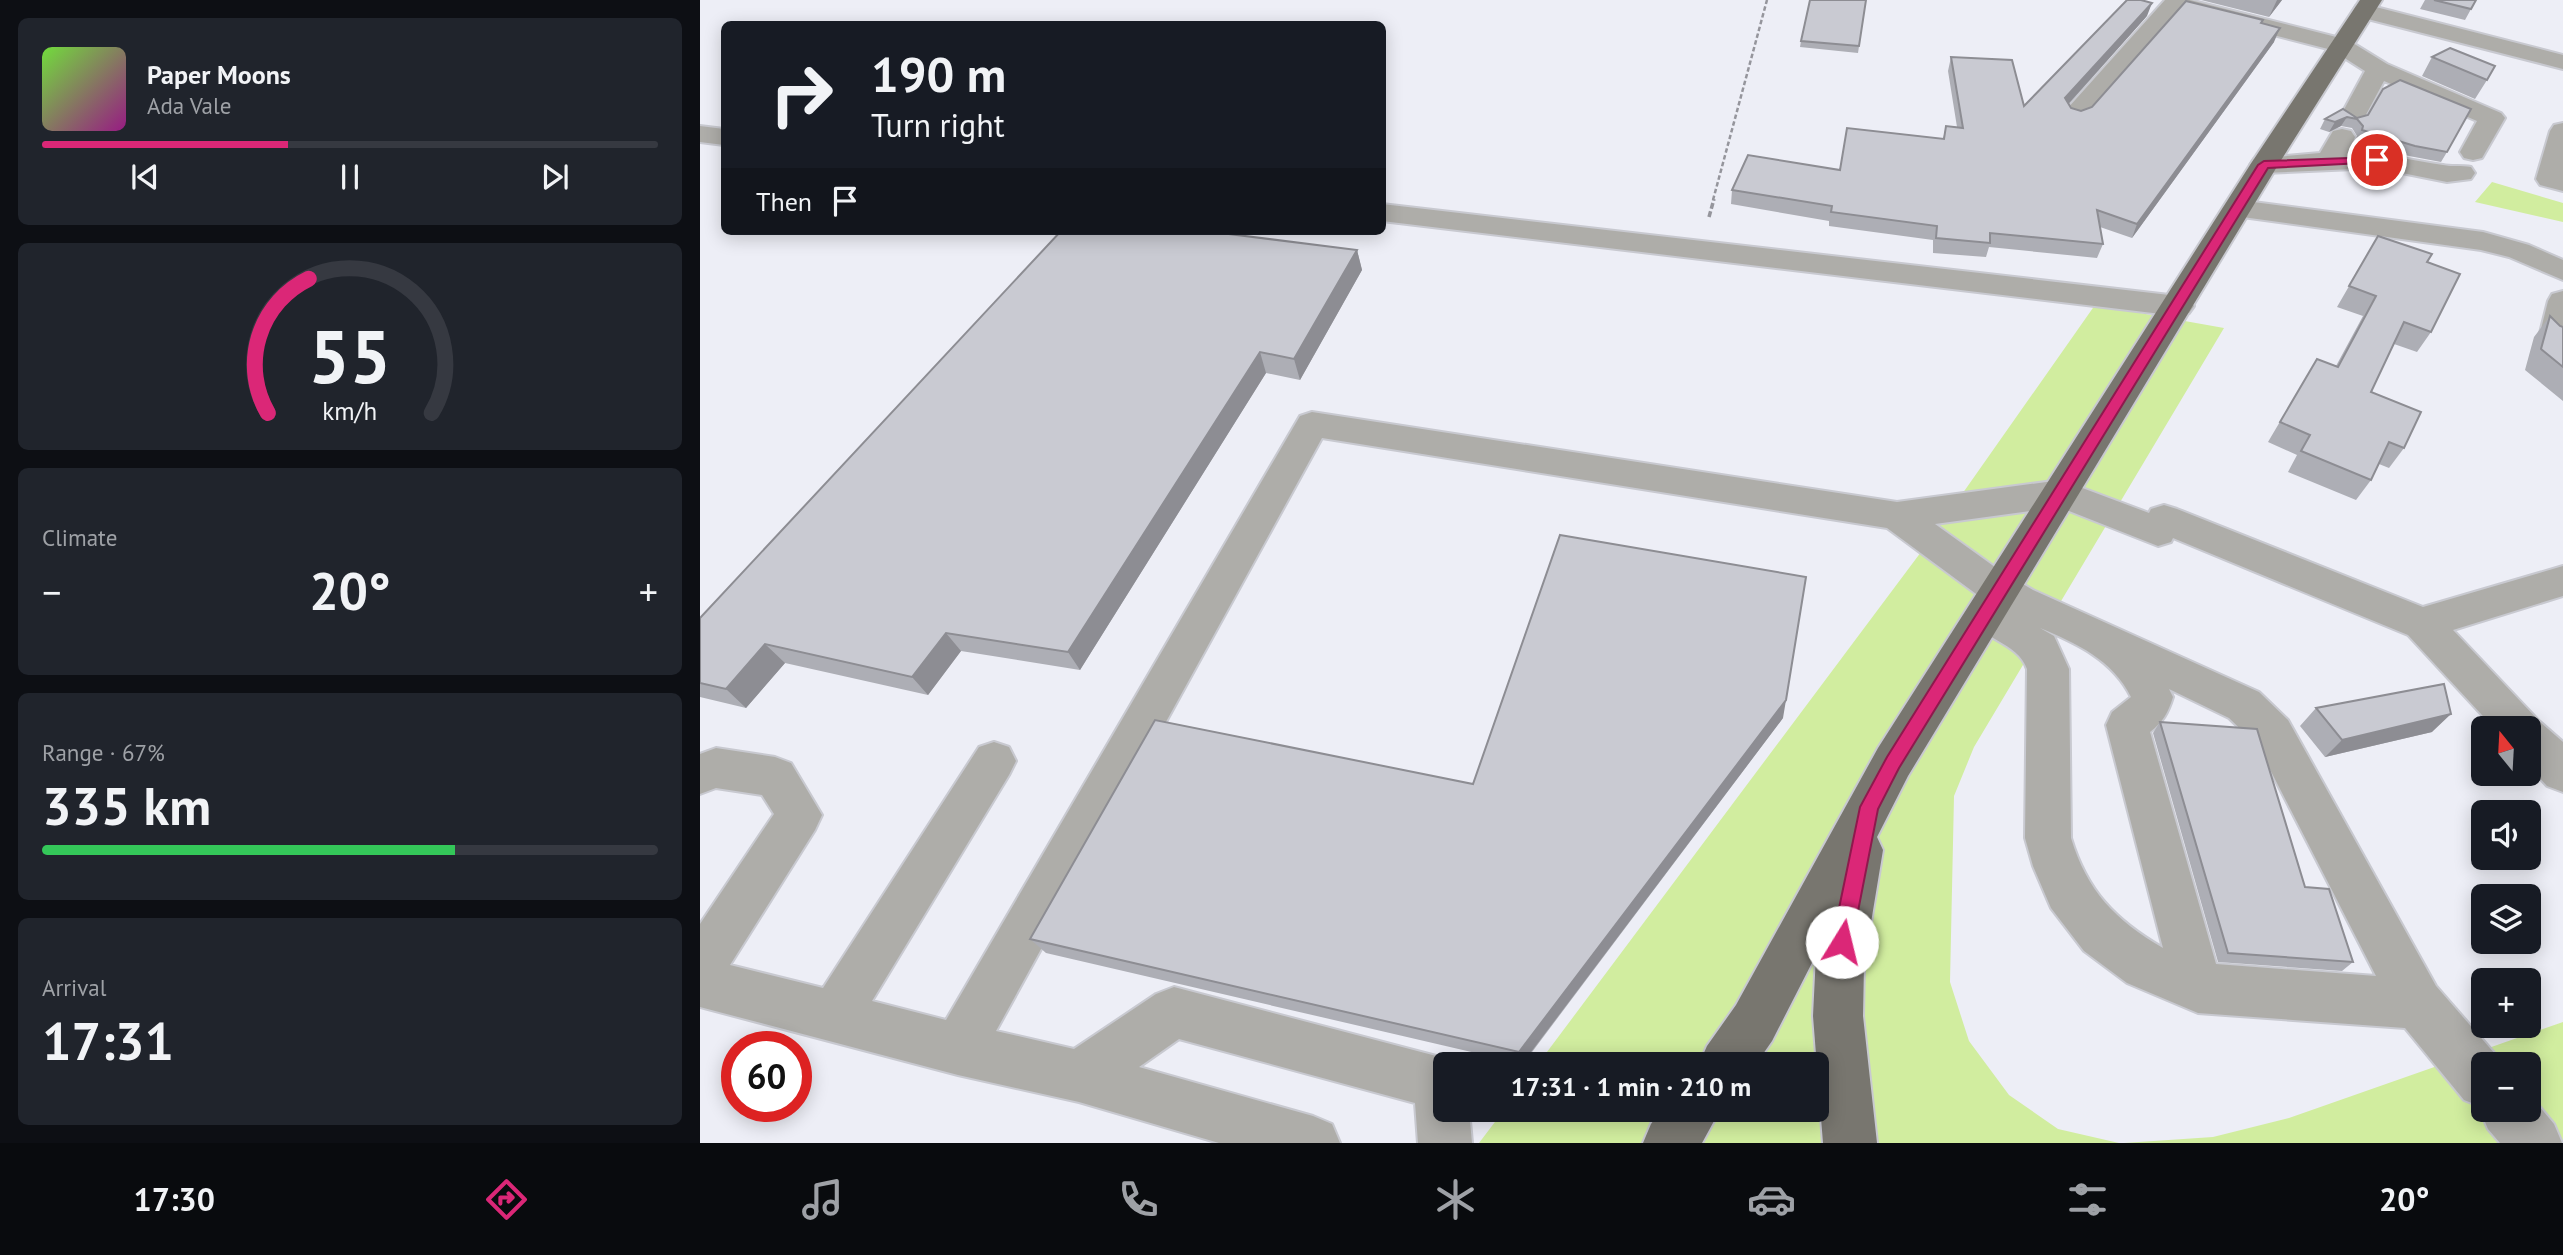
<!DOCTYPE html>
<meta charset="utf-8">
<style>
body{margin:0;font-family:"PT Sans",sans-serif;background:#20242c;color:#f1f3f6;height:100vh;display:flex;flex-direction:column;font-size:26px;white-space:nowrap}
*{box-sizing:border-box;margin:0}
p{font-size:23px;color:#9ea1a6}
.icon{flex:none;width:38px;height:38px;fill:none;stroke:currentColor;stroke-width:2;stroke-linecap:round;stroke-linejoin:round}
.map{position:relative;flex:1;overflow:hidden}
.sheet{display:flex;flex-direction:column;gap:18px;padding:18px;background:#0d0f14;width:700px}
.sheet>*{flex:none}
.hud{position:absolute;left:21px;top:21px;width:665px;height:214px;border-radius:10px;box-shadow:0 4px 18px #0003;background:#171b24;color:#f1f3f6;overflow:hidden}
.needle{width:46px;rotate:342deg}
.controls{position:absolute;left:1771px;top:716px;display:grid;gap:14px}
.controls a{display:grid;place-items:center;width:70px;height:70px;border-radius:10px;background:#171b24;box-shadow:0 4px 18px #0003;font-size:35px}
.speed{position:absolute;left:21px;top:1031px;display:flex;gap:14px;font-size:35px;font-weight:700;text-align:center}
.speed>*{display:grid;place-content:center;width:91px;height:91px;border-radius:50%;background:#171b24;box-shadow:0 4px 18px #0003;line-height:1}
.speed .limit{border:10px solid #d22;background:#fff;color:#111}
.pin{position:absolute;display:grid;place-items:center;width:60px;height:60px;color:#fff;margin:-30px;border:4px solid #fff;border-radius:50%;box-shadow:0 2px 7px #0007}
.me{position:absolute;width:77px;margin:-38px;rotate:9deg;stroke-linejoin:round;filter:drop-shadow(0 0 5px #0008)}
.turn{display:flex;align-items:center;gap:24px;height:147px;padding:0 35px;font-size:32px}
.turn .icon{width:91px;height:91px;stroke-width:2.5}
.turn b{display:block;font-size:49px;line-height:60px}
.then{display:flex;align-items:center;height:66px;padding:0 35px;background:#0003;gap:14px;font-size:26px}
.big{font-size:52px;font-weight:700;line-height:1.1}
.sheet .card{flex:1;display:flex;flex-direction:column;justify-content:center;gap:10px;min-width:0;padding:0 24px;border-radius:10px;background:#20242c}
.sheet .dial{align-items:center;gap:0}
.dial svg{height:182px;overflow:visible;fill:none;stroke:#363941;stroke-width:7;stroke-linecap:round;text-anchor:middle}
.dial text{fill:#f1f3f6;stroke:none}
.song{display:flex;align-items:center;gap:21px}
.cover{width:84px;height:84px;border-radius:10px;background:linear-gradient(135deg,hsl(100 70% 55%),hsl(310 70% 35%))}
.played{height:7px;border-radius:4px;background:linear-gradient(90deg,#db2777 40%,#363941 40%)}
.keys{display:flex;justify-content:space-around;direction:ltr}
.heat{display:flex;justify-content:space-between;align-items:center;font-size:38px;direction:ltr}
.charge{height:10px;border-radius:5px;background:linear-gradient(90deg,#34c759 67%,#363941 0)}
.trip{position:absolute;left:733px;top:1052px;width:396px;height:70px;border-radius:10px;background:#171b24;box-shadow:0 4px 18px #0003;font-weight:700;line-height:70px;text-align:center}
.menu{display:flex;height:112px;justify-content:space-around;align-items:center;background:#090b0e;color:#9ea1a6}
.menu .icon{width:49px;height:49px}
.menu .on{color:#db2777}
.menu b{font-size:32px;color:#f1f3f6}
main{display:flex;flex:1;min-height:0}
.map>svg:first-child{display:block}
.green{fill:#d1ed9f;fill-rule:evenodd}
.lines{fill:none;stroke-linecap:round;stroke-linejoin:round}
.minor-casing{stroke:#c8c9d0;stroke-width:4}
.major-casing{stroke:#c8c9d0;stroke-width:4}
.path-far1{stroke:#95959c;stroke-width:2.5;stroke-dasharray:4.5 2.5;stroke-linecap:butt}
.path{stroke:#95959c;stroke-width:3.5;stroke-dasharray:6 2.5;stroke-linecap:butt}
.minor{fill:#aeada9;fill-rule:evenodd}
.major{fill:#78766f;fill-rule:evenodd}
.wall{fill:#adaeb5}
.shaded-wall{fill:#8d8d93}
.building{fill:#c9cad2;stroke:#8d8d93;stroke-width:2}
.route{fill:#db2777;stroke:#8e194d;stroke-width:2}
</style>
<main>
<section class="sheet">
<div class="card">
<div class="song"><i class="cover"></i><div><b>Paper Moons</b><p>Ada Vale</p></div></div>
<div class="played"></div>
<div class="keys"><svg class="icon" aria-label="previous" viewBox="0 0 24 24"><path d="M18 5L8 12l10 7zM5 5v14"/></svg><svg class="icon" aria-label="pause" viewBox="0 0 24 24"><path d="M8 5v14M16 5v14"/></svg><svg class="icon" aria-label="next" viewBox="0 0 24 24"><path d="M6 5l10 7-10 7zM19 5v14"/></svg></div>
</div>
<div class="card dial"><svg viewBox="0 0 100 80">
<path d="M14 69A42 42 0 1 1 86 69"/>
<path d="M14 69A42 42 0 0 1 32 10" stroke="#db2777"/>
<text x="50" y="56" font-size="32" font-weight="700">55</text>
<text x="50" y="72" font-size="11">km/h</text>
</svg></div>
<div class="card"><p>Climate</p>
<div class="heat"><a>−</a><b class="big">20°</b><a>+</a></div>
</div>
<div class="card"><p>Range · 67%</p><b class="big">335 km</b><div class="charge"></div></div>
<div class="card"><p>Arrival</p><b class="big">17:31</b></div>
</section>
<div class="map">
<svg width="1863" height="1143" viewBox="0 0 1863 1143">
<rect width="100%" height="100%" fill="#edeef6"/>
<path class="green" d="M1792 182 1863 203V222L1775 202Z
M1395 305 1524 328 1274 747 1254 796 1250 982 1269 1041 1309 1095 1358 1129 1419 1143H779L804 1110H1116V1064H838L1227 544Z
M1863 1022V1143H1424L1513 1137 1589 1118ZM1783 1064H1829V1110H1783Z"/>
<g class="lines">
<g class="minor-casing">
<path id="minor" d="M1465 0H1490L1648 40 1687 64 1801 113 1805 118 1782 158 1773 160 1764 158 1760 152 1777 121 1684 81 1662 122 1653 125 1644 122 1640 117 1665 71 1632 50 1480 11 1385 119 1376 122 1367 119 1363 114 1367 109Z
M1664 4 1863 55V69L1656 16 1653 11 1656 6Z
M1863 123V191L1840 185 1836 179 1850 131 1854 125Z
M0 126 24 129V145L0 142Z
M1642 129 1651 131 1655 137 1648 153C1681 152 1710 160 1743 165 1752 167 1761 165 1771 167L1775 173 1771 179 1747 182 1677 168 1564 173 1554 171 1550 165 1554 159 1620 153 1633 131Z
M1538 200 1783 232 1829 245 1863 260V280L1809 257 1781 250 1528 215 1524 209 1528 203Z
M682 204 1478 296 1489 299 1494 306 1489 313 1478 316 682 221Z
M1863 291V345L1855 347 1844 344 1839 337 1848 301 1852 294Z
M612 412 1197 502 1361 480 1449 513 1451 509 1464 505 1477 509 1723 607 1863 566V596L1753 630 1839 721 1863 742V792L1847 786 1829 766V728H1794L1708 635 1473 538 1471 542 1458 546 1359 507 1235 524 1299 570 1333 590 1559 692 1588 720 1736 986 1802 1062 1783 1064V1110H1829V1094L1854 1124 1862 1143H1800L1788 1129 1780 1110 1782 1107 1764 1100 1705 1028 1498 1013 1427 983 1384 951 1351 908 1333 866 1325 838 1327 669C1318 642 1279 639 1266 614L1272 603 1283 599 1187 528 622 438 296 1031 374 1049 456 994 474 987 740 1057 758 1064H746V1110H769L772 1143H718L715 1103 479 1039 439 1067 613 1116 632 1124 640 1143H519L379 1102 258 1075 0 1007V924L74 814 62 795 16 788 0 794V754L16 748 75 757 91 763 122 815 115 830 30 965 123 988 279 747 294 742 309 747 316 761 309 775 172 1001 246 1020 600 416ZM1340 628C1376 643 1413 660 1431 697L1412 712 1406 725 1463 948C1415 920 1387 891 1371 838L1369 669 1354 636ZM1469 689 1529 718 1558 746 1676 976 1516 964 1450 732C1463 722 1468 713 1473 697Z"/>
</g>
<g class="major-casing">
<path id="major" d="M1660 0H1682L1578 165 1208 776 1177 837 1183 850 1164 965 1163 1016 1177 1143H1123L1113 1016 1116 955 1072 1041 1056 1064H999L1007 1046 1036 1005 1178 748 1550 165Z
M961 1110H1020L1002 1143H943L951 1124Z"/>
</g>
<path class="path-far1" d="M1013 200 1067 0"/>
<path class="path" d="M1009 217 1014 199"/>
<use href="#minor" class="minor"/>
<use href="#major" class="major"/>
</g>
<path class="wall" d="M1166 0 1158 53 1100 47 1101 41Z
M1501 0H1582L1569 17Z
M1725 0H1776L1765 20 1720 9Z
M1447 16 1369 104 1371 108 1381 111 1392 107 1562 24 1574 42 1432 238 1400 227 1403 244 1397 258 1289 247 1286 257 1233 253V240L1129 226V221L1031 204 1032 190 1140 170 1243 139 1246 126 1257 127 1248 71 1251 57 1324 106Z
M1732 57 1787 80 1775 99 1722 76Z
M1643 109 1657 118 1747 152 1741 162 1709 156 1656 140 1657 136 1652 128 1641 126 1629 132 1620 129 1625 119Z
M1678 236 1727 262 1731 332 1717 352 1694 344 1671 392 1704 448 1689 468 1679 464 1671 480 1656 500 1588 472 1597 455 1568 442 1617 359 1636 366 1663 316 1637 307Z
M657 250 662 270 600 380 566 373 380 670 261 651 228 695 85 663 46 708 0 697V618Z
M1850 316 1860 326 1863 327V401L1825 370 1834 337Z
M1616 708 1732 732 1625 757 1600 726Z
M1083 718 823 1064 346 953 330 939 773 784Z
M1460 722 1605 887 1653 962 1642 971 1518 962 1453 733Z"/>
<path class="shaded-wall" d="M1577 0H1582L1569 17Z
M1452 3 1447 16 1361 112 1365 98Z
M1580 28 1574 42 1432 238 1437 224Z
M1647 117 1641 126 1629 132 1635 122Z
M657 250 662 270 600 380 594 359Z
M560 352 566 373 380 670 368 652Z
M246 633 261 651 228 695 212 677Z
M65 644 85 663 46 708 26 689Z
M1086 700 1083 718 822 1064 819 1052Z
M1751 714 1732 732 1625 757 1642 740Z"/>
<path class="building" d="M1110 0H1166L1159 46 1101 41Z
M1427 0H1441L1452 3 1365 98 1371 108 1381 111 1392 107 1486 1 1563 20 1561 23 1580 28 1437 224 1397 210 1403 244 1290 233V243L1236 238 1237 226 1131 212 1132 206 1032 190 1048 155 1140 170 1147 128 1244 139 1246 126 1263 128 1251 57 1312 60 1324 106Z
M1734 0H1776L1771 9Z
M1750 48 1795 66 1787 80 1732 57Z
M1700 80 1771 109 1747 152 1715 146 1662 130 1663 126 1657 119 1647 117 1635 122 1625 119 1643 109 1657 118 1668 115 1683 89Z
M361 231H505L657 250 594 359 560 352 368 652 246 633 212 677 65 644 26 689 0 683V618Z
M1678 236 1732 254 1727 262 1760 274 1731 332 1704 322 1671 392 1721 412 1704 448 1689 442 1671 480 1601 451 1610 435 1580 422 1617 359 1638 367 1676 296 1649 286Z
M1850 316 1860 326 1863 327V367L1841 349Z
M860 535 1106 577 1086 700 819 1052 330 939 455 720 773 784Z
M1744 684 1751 714 1642 740 1616 708Z
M1460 722 1557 729 1605 887 1629 889 1653 962 1528 953Z"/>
<path class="route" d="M1677 157 1682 160 1681 162 1568 168 1199 768 1178 809 1152 942 1149 949 1142 952 1135 949 1132 942 1160 807 1187 757 1558 165 1564 161Z"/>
</svg>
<div class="controls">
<a><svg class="needle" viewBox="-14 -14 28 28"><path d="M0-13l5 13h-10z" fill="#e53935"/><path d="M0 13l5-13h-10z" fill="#9ea1a6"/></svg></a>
<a><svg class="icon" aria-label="sound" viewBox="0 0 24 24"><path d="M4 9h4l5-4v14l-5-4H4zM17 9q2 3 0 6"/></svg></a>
<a><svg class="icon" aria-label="layers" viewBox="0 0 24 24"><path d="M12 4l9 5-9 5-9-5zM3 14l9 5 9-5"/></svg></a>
<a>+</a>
<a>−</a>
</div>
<div class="speed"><div class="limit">60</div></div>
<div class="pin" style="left:1677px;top:160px;background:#d93025"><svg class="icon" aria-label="arrive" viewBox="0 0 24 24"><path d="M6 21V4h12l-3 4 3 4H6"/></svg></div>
<svg class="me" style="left:1142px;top:942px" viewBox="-20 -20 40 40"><circle r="19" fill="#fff"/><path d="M0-13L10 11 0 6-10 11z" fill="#db2777"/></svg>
<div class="trip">17:31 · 1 min · 210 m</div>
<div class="hud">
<div class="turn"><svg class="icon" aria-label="right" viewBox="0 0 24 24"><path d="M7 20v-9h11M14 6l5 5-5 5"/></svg><div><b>190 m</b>Turn right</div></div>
<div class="then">Then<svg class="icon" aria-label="arrive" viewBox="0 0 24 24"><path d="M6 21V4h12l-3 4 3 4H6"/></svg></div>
</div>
</div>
</main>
<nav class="menu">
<b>17:30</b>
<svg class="icon on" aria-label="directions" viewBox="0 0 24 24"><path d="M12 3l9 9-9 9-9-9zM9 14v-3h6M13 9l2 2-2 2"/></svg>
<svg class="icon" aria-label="music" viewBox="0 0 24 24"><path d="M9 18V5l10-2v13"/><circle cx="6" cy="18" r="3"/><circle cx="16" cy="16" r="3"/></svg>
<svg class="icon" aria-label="phone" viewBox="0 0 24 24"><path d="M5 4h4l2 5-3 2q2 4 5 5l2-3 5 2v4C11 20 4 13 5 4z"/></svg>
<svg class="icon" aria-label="climate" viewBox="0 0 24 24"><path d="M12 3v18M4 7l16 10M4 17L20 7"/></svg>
<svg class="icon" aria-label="car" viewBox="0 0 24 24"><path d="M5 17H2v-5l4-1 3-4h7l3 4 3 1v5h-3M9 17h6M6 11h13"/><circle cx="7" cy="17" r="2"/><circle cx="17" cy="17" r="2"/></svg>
<svg class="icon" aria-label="filters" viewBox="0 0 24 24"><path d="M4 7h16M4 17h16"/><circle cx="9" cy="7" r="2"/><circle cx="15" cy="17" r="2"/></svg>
<b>20°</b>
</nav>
